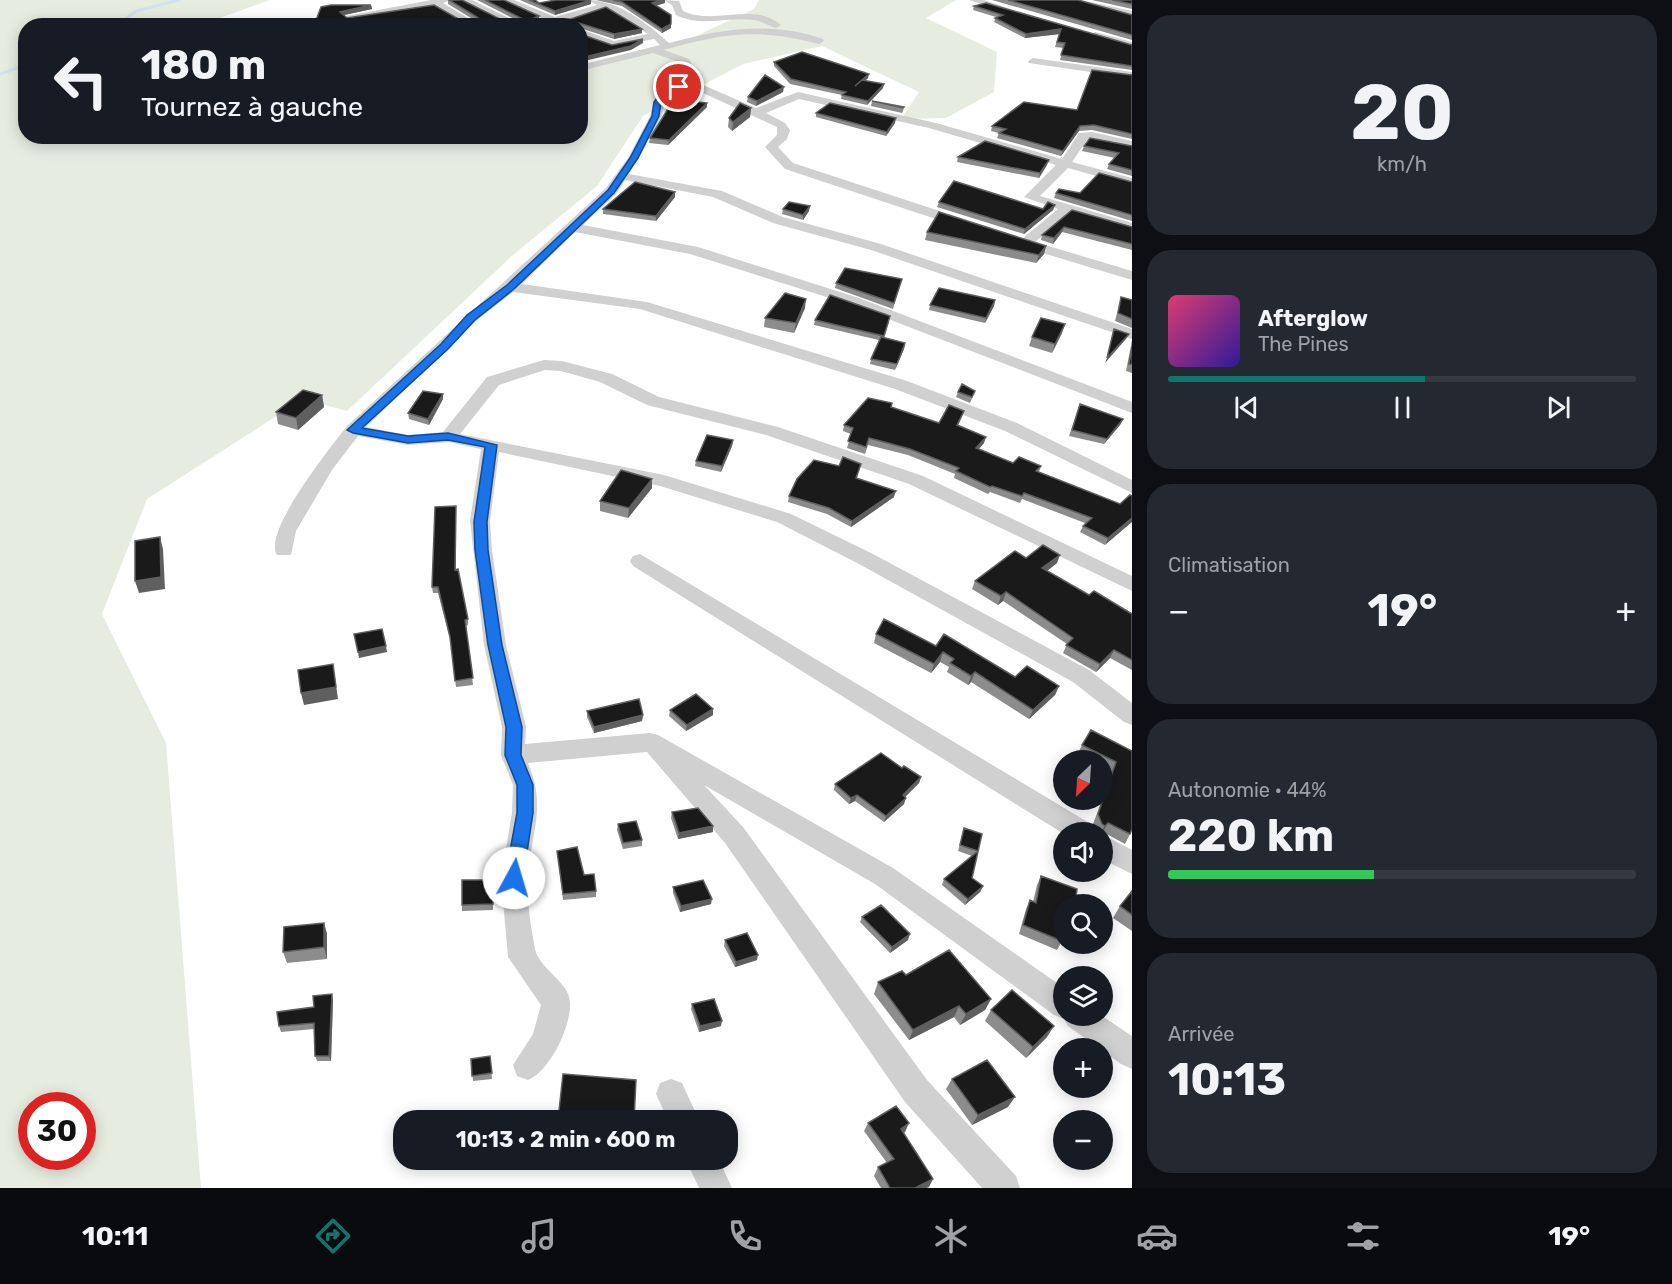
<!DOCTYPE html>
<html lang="fr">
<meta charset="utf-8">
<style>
body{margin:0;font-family:Rubik,sans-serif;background:#242831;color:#f1f3f6;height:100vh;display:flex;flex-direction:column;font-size:22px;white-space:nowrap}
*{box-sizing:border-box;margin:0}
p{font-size:20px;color:#9ea1a6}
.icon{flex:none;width:33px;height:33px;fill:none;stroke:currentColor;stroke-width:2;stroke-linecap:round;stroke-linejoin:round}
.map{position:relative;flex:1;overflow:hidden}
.drawer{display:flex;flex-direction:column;gap:15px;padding:15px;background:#0d0f14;width:540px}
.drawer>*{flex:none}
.hud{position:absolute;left:18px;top:18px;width:570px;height:126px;border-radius:24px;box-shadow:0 3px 15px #0003;background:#171b24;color:#f1f3f6;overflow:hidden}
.needle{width:39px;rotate:205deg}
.controls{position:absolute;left:1053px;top:750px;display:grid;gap:12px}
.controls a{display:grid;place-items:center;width:60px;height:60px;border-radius:50%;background:#171b24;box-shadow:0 3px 15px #0003;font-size:30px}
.speed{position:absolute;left:18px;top:1092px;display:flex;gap:12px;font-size:30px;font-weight:700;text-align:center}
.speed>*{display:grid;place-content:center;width:78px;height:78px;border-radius:50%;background:#171b24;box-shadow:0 3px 15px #0003;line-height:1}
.speed .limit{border:9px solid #d22;background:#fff;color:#111}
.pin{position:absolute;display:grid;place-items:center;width:51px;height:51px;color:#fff;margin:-26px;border:3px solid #fff;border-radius:50%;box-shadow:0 2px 6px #0007}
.me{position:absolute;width:66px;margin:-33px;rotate:6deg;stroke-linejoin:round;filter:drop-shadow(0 0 4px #0008)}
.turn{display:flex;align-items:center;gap:21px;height:126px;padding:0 24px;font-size:27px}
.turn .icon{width:78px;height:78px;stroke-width:2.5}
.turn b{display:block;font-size:42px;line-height:51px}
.big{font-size:45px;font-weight:700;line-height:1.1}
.drawer .tile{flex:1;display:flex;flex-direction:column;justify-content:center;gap:9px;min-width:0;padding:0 21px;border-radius:24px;background:#242831}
.drawer .dial{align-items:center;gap:0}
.dial b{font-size:78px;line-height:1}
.song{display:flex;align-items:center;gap:18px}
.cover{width:72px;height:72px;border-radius:9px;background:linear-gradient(135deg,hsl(340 70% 55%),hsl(250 70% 35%))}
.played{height:6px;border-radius:3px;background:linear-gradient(90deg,#0f766e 55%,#363941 55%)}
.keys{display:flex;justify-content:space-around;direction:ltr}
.heat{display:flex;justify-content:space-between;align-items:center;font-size:33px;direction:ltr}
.charge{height:9px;border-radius:4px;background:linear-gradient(90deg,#34c759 44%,#363941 0)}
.trip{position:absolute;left:393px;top:1110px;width:345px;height:60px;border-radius:24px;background:#171b24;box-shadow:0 3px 15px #0003;font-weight:700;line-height:60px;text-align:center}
.dock{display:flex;height:96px;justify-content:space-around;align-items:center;background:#090b0e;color:#9ea1a6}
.dock .icon{width:42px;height:42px}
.dock .on{color:#0f766e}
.dock b{font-size:27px;color:#f1f3f6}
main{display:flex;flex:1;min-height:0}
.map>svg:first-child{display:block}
.green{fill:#e6ecdf;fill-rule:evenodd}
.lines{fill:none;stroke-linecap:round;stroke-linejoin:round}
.stream{stroke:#cfe2ee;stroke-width:3}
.minor{fill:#d0d0d0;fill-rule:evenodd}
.wall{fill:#8c8c8c}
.shaded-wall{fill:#5f5f5f}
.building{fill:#1a1a1a;stroke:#5f5f5f;stroke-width:1.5}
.route{fill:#1a73e8;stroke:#114b97;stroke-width:1.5}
</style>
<main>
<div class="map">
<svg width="1132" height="1188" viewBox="0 0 1132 1188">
<rect width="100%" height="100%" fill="#fff"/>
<path class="green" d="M0 0H270L200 25 26 26V136H580L581 67 668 49 754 9 759 0H956L926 18 997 52 994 92 946 118 901 119 919 92 822 46 743 64 643 116 597 186 513 255 347 411 303 399 147 499 102 614 166 743 201 1188H0ZM32 1106H82V1156H32Z"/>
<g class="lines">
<path class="stream" d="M117 26 136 11 179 0
M0 74 26 65"/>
<path class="minor" d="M431 0H452L443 3 481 26H468L433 5 347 20 342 17Z
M459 0H472L525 26H511Z
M501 0H514L555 17 597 5 587 0C618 0 647 23 669 43 722 29 770 21 823 39L824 41 819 44C758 28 724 33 664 50L689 59 692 64 689 70 694 81 756 108 798 92 936 123 1062 159 1079 133 1092 132 1132 141V149L1087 140 1072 162 1132 178V186L1068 168 1040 196 1132 223V231L1070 213 1035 242 1132 271V280L1013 244 1011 241 1013 238H1023L1058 209 1024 197 1056 165 929 128 799 99 766 113 785 123 790 130 787 139 778 147 793 163 967 220V226H957L785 169 765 147 777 135V127L690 87 668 97 664 103 662 116 629 174 722 191 783 217 881 244 1132 329V339L871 250 773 223 713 197 625 180 616 194 583 225 698 247 859 298 1132 402V413L849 304 690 254 575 232 522 284 647 302 907 381 1017 423 1132 480V493L1005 431 895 389 640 309 513 292 476 321 366 427 408 435 443 432 487 377 544 360 562 361 612 374 659 397 778 427 923 476 1132 576V591L909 484 766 435 647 405 600 382 561 371 545 370 499 385 460 434 664 475 791 514 873 554 1089 670 1132 703V725L1124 722 1073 682 859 564 777 522 660 486 499 452 490 521 492 550 506 645 526 727 525 744 650 733 658 735 893 868 1064 988V1016H1102L1132 1036V1069L1121 1064 1068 1026 1064 1019 1054 1015 875 884 704 785 743 827 927 1080 1016 1176 1020 1188H982L905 1102 725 843 647 752 528 763C547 808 531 831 528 876 526 898 531 927 535 949 539 969 570 982 570 1003 571 1027 550 1071 528 1080L517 1076 513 1065 533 1034 541 1005 508 957 501 878 512 813 513 785 501 755 502 727 484 645 470 521 481 449 448 442 408 445 358 436 332 470 296 531 291 555H277C262 532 331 447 347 426L606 188 628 158 650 116 654 100 660 93 683 82 679 70 681 63 653 53 580 71V65L660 45 654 39 613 47 580 36V29L614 41 648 34 610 11 606 9 558 25 530 26 545 20Z
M664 0 679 1 683 11C714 26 754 1 781 25L776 28C768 26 762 21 754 20 726 16 703 28 676 15L672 5Z
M969 0H984L1016 11 1011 14Z
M1063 0H1081L1132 11V17Z
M1095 32 1132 42V48L1091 37 1090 35Z
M1033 58 1132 72V78L1029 63 1028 61Z
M640 554 1091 824 1095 832 1064 834 633 566 630 561 633 556Z
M1102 834 1132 850V874L1102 859Z
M671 1079 682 1083 699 1120H668L656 1094 660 1083Z
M686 1160H719L732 1188H699Z"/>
</g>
<path class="wall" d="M448 0 510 24H524L477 0H504L539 20 530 24 559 23 606 7 642 29V33L614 39 580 28V26H314L371 5 372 9 343 15 347 18 481 24 448 4Z
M520 0H535L539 3 591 4 555 15Z
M596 0H665V3L656 5 671 28 662 33 622 6Z
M992 0H1078L1132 15V40Z
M1092 0H1132V9Z
M974 6 1132 45V70L1060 60 1064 48 1055 47 1059 34 1025 38 994 22 996 17 973 10Z
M774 62 868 78 865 81 883 88 867 105 841 99 842 95 790 84 774 66Z
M1132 75V139L1092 130 1079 131 1061 156 997 138 999 133 991 131 992 126 1077 110Z
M783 92 756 106 747 102 748 97Z
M872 101 904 107 903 111 902 113 871 106Z
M707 103V107L668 145 649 143 650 138Z
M751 108 750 117 732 131 728 127 729 118Z
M816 113 895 123 886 136 816 117Z
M1084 146H1132V176L1107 169 1109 164 1115 158 1082 151Z
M958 157 1047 165 1039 178 957 162Z
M1132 182V221L1054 198 1056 193H1080Z
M675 192V197L656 221 603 214V209Z
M939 202 1043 209 1055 205 1053 210 1024 234 937 207Z
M783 209 809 211 803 220 782 214Z
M1072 210 1132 227V250L1062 232 1053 244 1041 240 1042 235Z
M927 232 1046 246 1044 254 1036 263 925 240Z
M902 279 893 309 835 288 836 283Z
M1121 297 1132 300V328L1115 321Z
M995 300 994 306 985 323 929 310 930 305Z
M805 308 794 333 764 327 765 318Z
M815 320 889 322 884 337 905 343 904 349 895 370 870 364 871 359 879 340 814 325Z
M1062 333 1052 353 1029 346 1032 337Z
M1132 340V373L1126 371Z
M958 392 973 396 970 403 956 397Z
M443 394V399L429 425 409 419 408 413Z
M322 395 324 407 298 430 278 424 276 412Z
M1080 404 1123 419 1120 425 1104 444 1069 436Z
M891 407 939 423 964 411 962 417 958 426 984 443 979 449 1013 463 1041 466 1039 472 1120 504 1130 495 1105 545 1080 532 1083 526 1085 523 1022 499 1020 503 990 492 988 494 954 478 955 474 908 455 868 445 865 454 847 448 851 434 843 431 844 425Z
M733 440 732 446 721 472 695 466 696 461Z
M861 464 857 478 894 497 851 527 827 514 788 502 789 496 839 466Z
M652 488 628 518 600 511V501Z
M456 506V570L468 619V625L466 626 473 685 456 687 451 643 438 593H433L432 587Z
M1026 558 1057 563 1047 571 1089 595 1132 614V670L1110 658 1096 672 1063 653 1067 644 1003 601 998 605 972 589 975 581Z
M876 634 936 646 1015 677 1059 686 1055 695 1029 719 971 682 968 685 947 672 949 667 940 662 931 673 874 643Z
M713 709V715L686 731 669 716 670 710Z
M587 711 643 715 642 721 594 733 587 717Z
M1082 745 1132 751 1130 834 1125 844 1103 832H1096L1093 824 1102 800V797L1111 771 1102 767V760H1089L1077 755Z
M902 768 921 777 919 783 905 797 904 804 884 822 855 801 849 804 834 790 835 784Z
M672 812 713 832 678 839 671 818Z
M618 824 642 840V846L623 849 617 830Z
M964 828 982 834 972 878 983 886 980 892 965 905 942 885 944 879 972 856 958 851Z
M557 851 584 875 596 891V897L563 900Z
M1041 876 1064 904 1062 941 1057 950 1019 934 1026 909 1030 900 1033 902 1037 885Z
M493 880V910L462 911V905Z
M673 887 711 904 680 912 673 893Z
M1132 891V931L1113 918 1120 906Z
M862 917 908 940 890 953 860 922Z
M324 923 327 934V959L287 963 283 952Z
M725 940 757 960 735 967 724 946Z
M906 975 991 999 985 1010 960 1025 954 1017 909 1040 874 994 878 982Z
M333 1000 331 1061H317L315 1056 314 1029 281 1032 279 1026 314 1007Z
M692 1004 721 1026 699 1032 691 1009Z
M991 1010 1047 1037 1026 1058 985 1021Z
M490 1056 492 1079 473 1081 471 1059Z
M952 1079 1008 1107 972 1125 946 1089Z
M868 1123 905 1132 903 1133 929 1187 926 1188H881L874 1176 878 1167 887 1163 864 1131Z"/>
<path class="shaded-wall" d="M591 0V4L555 15V11Z
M661 0H665V3L652 7V3Z
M371 5 372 9 340 16V12Z
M539 16V20L529 24V26V20Z
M671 24V28L662 33V29Z
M642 29V33L614 39V34Z
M1061 29 1060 34 1025 38 1026 34Z
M643 39V43L631 50 580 62V58Z
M869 74 868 78 854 90 855 86Z
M884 84 883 88 867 105 868 101Z
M784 87 783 92 756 106 757 101Z
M707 103V107L668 145 669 140Z
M751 108 750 117 732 131 733 122Z
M896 118 895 123 886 136 887 132Z
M1080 126 1079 131 1061 156 1063 151Z
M1049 160 1047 165 1039 178 1040 173Z
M675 192V197L656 221V216Z
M1055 205 1053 210 1024 234 1025 229Z
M810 206 809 211 803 220V215Z
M1064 227 1062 232 1053 244 1054 238Z
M1046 246 1044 254 1036 263 1039 255Z
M806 299 805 308 794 333 796 323Z
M995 300 994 306 985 323 986 318Z
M1065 324 1062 333 1052 353 1055 344Z
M1129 334 1126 339 1105 363 1107 358Z
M905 343 904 349 895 370 897 364Z
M443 394V399L429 425 428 419Z
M322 395 324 407 298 430 296 418Z
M1123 419 1120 425 1104 444 1107 439Z
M986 437 984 443 974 454 976 448Z
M733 440 732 446 721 472 722 466Z
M652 479V488L628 518 629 508Z
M896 491 894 497 851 527 852 521Z
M1132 518V522L1105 545 1108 538Z
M160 537 163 549 165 589 139 593 135 581Z
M1060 555 1057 563 1039 577 1042 568Z
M1006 592 1003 601 998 605 1001 596Z
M386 646 387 652 359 658 358 652Z
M1114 650 1110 658 1096 672 1100 664Z
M943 652 940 662 931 673 934 664Z
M333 664 338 699 304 705 301 693Z
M975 672 971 682 968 685 971 676Z
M1059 686 1055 695 1029 719 1033 710Z
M713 709V715L686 731 687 725Z
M643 715 642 721 594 733V727Z
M921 777 919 783 901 801 903 795Z
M857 795 855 801 849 804 851 798Z
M906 798 904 804 884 822 886 816Z
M1108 823 1103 832H1101L1105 826Z
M713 826V832L678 839 679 833Z
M983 886 980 892 965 905 968 899Z
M712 899 711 904 680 912 681 906Z
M324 923 327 934V959L324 947Z
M910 934 908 940 890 953 892 947Z
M758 955 757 960 735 967 736 962Z
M332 994 333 1000 331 1061 329 1056Z
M991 999 985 1010 960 1025 966 1014Z
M959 1006 954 1017 909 1040 913 1030Z
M722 1021 721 1026 699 1032 700 1026Z
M1054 1026 1047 1037 1026 1058 1033 1047Z
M1015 1097 1008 1107 972 1125 978 1115Z
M909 1123 905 1132 896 1137 901 1129Z
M933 1179 929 1187 926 1188H915Z"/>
<path class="building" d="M449 0H462L510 24H525L527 21 485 0H504L539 16 529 20V24L559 23 606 7 642 29 614 34 579 23V26H314L321 7 331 5H371L340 12 347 18 434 5 467 24H481L482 20Z
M529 0H535L539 3 556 0H591L555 11Z
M613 0H661L652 3 671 15V24L662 29 622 2Z
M1008 0H1078L1132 15V35Z
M1112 0H1132V4Z
M986 3 1132 45V66L1061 55 1065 43 1057 42 1061 29 1026 34 995 18 1003 15 974 6Z
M580 34 612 45 643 39 631 46 580 58Z
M802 52 869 74 855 86 862 80 884 84 868 101 842 95 846 92 791 79 774 62Z
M1092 70 1132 75V134L1094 125 1080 126 1063 151 999 133 1006 129 992 126 1024 102 1077 110Z
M765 75 784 87 757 101 748 97Z
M674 99 707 103 669 140 650 138Z
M872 101 904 107 903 108Z
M740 103 751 108 733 122 729 118Z
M830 103 896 118 887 132 816 113Z
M1090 138 1132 146V170L1109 164 1119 153 1084 146Z
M985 141 1049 160 1040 173 958 157Z
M1099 173 1132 182V215L1056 193 1059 189 1080 193Z
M954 181 1043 209 1048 202 1055 205 1025 229 939 202Z
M635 182 675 192 656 216 603 209Z
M789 202 810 206 803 215 783 209Z
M1072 210 1132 227V244L1064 227 1054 238 1042 235Z
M939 212 1046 246 1039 255 927 232Z
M845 268 902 279 894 303 836 283Z
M939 288 995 300 986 318 930 305Z
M785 293 806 299 796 323 765 318Z
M830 295 890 316 884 336 815 320Z
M1121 297 1132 300V319L1118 313Z
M1041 318 1065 324 1055 344 1032 337Z
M1114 329 1129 334 1107 358Z
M881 337 905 343 897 364 871 359Z
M1132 347V364H1129Z
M962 384 975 391 972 397 958 392Z
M303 390 322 395 296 418 276 412Z
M423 391 443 394 428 419 408 413Z
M868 398 892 403 891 407 939 423 949 405 964 411 957 425 986 437 976 448 1013 463 1019 457 1041 466 1036 471 1120 504 1130 495 1132 496V518L1108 538 1083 526 1092 518 1024 493 1022 496 992 486 990 487 956 471 959 468 910 449 869 438 866 447 848 441 853 428 844 425Z
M1080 404 1123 419 1107 439 1072 430Z
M707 435 733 440 722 466 696 461Z
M843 457 861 464 856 478 896 491 852 521 829 508 789 496 797 479 814 460 839 466Z
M621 470 652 479 629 508 600 501Z
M456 506 455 570 458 569 468 619 465 620 473 678 455 681 450 637 438 587H432L435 507Z
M160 537 161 577 135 581V541Z
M1043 545 1060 555 1042 568 1089 595 1094 591 1132 614V660L1114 650 1100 664 1066 645 1073 638 1006 592 1001 596 975 581 1015 551 1026 558Z
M884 619 936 646 944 634 1015 677 1027 666 1059 686 1033 710 975 672 971 676 950 663 954 659 943 652 934 664 876 634Z
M382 629 386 646 358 652 354 634Z
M333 664 336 687 301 693 298 670Z
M696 694 713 709 687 725 670 710Z
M639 699 643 715 594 727 587 711Z
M1091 730 1132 751V829L1130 834 1108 823 1105 826 1102 824 1098 814 1116 762 1082 745Z
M881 753 902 768 904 766 921 777 903 795 906 798 886 816 857 795 851 798 835 784Z
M698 808 713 826 679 833 672 812Z
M636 821 642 840 623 843 618 824Z
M964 828 982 834 972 878 983 886 968 899 944 879 978 851 960 845Z
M577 847 584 875 594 874 596 891 563 894 557 851Z
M1041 876 1077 889 1075 904H1064V935L1062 941 1023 925 1030 900 1036 903Z
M462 880H493V904L462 905Z
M703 880 712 899 681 906 673 887Z
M1132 891V915L1120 906Z
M881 905 910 934 892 947 862 917Z
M324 923V947L283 952 284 927Z
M747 933 758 955 736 962 725 940Z
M949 950 991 999 966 1014 959 1006 913 1030 878 982 902 971 906 975Z
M1012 990 1054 1026 1033 1047 991 1010Z
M332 994 329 1056H315L314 1023 279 1026 277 1012 314 1007 313 996Z
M714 999 722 1021 700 1026 692 1004Z
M490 1056 492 1073 472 1076 471 1059Z
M987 1060 1015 1097 978 1115 952 1079Z
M563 1074 636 1080 634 1120H558Z
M896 1106 909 1123 901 1129 933 1179 915 1188H890L878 1167 894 1159 868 1123Z"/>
<path class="route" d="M677 86 683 87 661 102 659 116 638 158 614 193 514 289 475 320 448 349 362 428 408 436 448 433 497 445 487 522 488 550 502 645 522 727 521 755 533 785V813L523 878 520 884 514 886 508 884 505 878 517 813V785L505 755 506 727 488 645 475 550 474 522 485 447 448 440 408 443 353 433 347 430 441 344 467 315 507 285 608 190 630 158 652 116 654 102 661 93Z"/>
</svg>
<div class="controls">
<a><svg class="needle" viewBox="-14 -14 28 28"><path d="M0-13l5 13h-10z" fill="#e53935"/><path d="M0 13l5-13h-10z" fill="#9ea1a6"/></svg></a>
<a><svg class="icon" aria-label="sound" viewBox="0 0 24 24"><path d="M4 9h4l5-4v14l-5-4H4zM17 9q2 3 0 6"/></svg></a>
<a><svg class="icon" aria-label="search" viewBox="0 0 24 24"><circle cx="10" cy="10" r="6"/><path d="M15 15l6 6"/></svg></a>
<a><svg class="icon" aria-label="layers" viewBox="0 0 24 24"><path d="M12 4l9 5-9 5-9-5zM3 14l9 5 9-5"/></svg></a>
<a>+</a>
<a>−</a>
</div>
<div class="speed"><div class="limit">30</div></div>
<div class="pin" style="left:679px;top:87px;background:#d93025"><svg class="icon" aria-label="arrive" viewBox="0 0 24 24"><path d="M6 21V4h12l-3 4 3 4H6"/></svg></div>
<svg class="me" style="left:514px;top:878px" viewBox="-20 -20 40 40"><circle r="19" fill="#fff"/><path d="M0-13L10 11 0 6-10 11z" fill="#1a73e8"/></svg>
<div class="trip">10:13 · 2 min · 600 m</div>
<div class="hud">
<div class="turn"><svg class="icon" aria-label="left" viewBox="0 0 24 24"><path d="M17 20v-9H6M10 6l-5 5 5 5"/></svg><div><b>180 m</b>Tournez à gauche</div></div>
</div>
</div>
<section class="drawer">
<div class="tile dial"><b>20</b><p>km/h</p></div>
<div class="tile">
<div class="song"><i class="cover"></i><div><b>Afterglow</b><p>The Pines</p></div></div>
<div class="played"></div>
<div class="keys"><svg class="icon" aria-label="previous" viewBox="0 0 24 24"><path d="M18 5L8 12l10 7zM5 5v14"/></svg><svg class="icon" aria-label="pause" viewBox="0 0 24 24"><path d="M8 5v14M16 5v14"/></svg><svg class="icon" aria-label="next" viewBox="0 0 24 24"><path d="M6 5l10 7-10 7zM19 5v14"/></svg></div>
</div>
<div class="tile"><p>Climatisation</p>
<div class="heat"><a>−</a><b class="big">19°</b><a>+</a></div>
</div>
<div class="tile"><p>Autonomie · 44%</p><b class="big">220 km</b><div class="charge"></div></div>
<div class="tile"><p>Arrivée</p><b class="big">10:13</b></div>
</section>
</main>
<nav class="dock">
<b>10:11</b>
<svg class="icon on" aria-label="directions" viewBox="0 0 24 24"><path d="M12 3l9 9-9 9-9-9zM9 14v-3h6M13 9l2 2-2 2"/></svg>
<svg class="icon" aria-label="music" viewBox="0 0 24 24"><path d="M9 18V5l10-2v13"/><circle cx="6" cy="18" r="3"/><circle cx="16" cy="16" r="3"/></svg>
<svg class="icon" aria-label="phone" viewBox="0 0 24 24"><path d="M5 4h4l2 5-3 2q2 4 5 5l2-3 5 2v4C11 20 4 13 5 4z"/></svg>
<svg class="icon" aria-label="climate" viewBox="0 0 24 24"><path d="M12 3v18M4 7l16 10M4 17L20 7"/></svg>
<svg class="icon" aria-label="car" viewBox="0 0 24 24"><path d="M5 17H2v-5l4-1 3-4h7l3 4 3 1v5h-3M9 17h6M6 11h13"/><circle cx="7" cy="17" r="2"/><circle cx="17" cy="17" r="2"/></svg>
<svg class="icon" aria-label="filters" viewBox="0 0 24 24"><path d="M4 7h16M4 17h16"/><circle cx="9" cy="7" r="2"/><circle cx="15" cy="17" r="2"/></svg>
<b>19°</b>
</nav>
